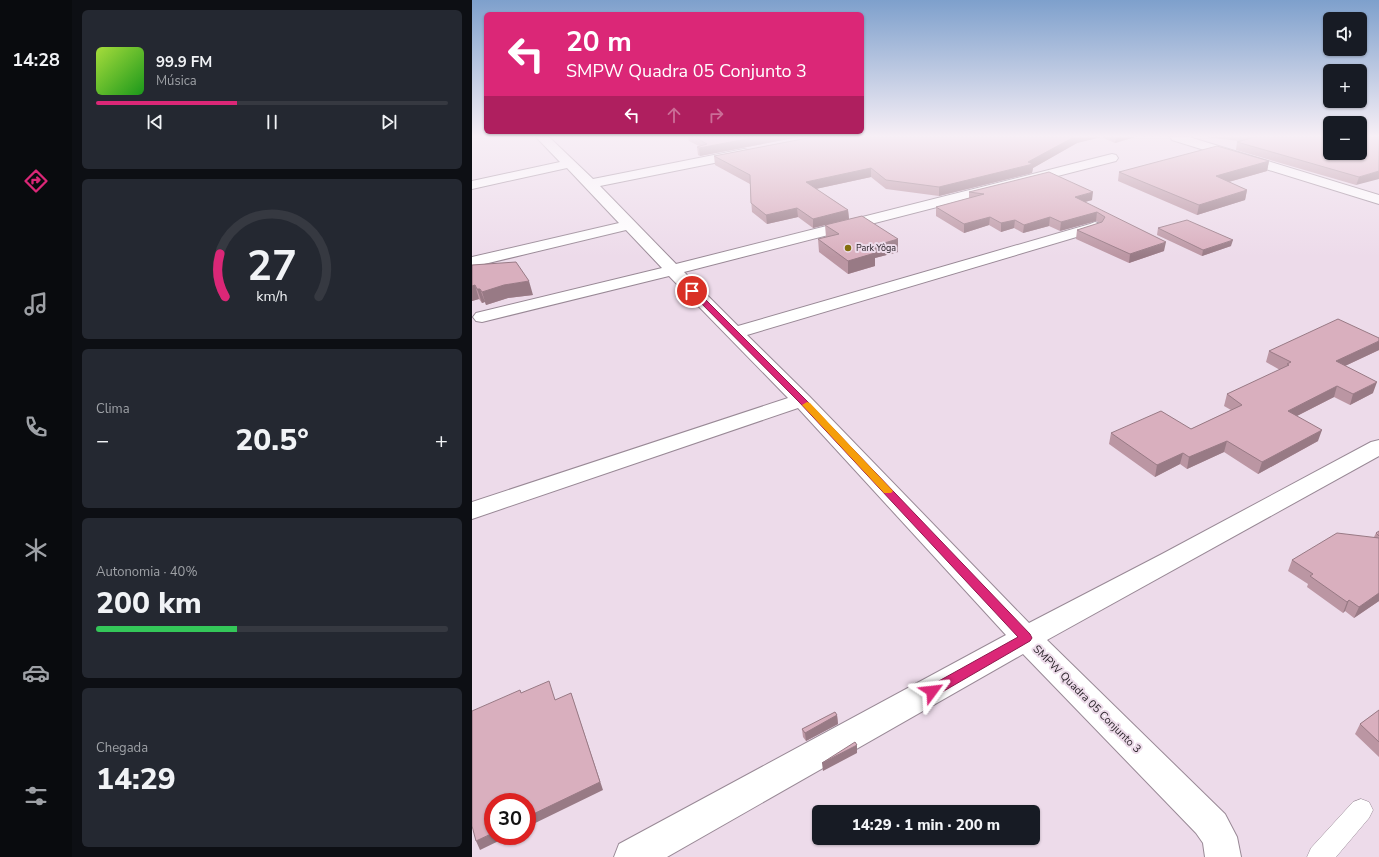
<!DOCTYPE html>
<html lang="pt">
<meta charset="utf-8">
<style>
body{margin:0;font-family:"Nunito Sans",sans-serif;background:#242831;color:#f1f3f6;height:100vh;display:flex;flex-direction:column;font-size:15px;white-space:nowrap}
*{box-sizing:border-box;margin:0}
p{font-size:13px;color:#9ea1a6}
.icon{flex:none;width:22px;height:22px;fill:none;stroke:currentColor;stroke-width:2;stroke-linecap:round;stroke-linejoin:round}
.map{position:relative;flex:1;overflow:hidden}
.sheet{display:flex;flex-direction:column;gap:10px;padding:10px;background:#0d0f14;width:400px}
.sheet>*{flex:none}
.banner{position:absolute;left:12px;top:12px;width:380px;height:122px;border-radius:6px;box-shadow:0 1px 3px #0004;background:#db2777;color:#fff;overflow:hidden}
.buttons{position:absolute;left:851px;top:12px;display:grid;gap:8px}
.buttons a{display:grid;place-items:center;width:44px;height:44px;border-radius:6px;background:#171b24;box-shadow:0 1px 3px #0004;font-size:20px}
.speed{position:absolute;left:12px;top:793px;display:flex;gap:8px;font-size:20px;font-weight:700;text-align:center}
.speed>*{display:grid;place-content:center;width:52px;height:52px;border-radius:50%;background:#171b24;box-shadow:0 1px 3px #0004;line-height:1}
.speed .limit{border:6px solid #d22;background:#fff;color:#111}
.pin{position:absolute;display:grid;place-items:center;width:34px;height:34px;color:#fff;margin:-17px;border:2px solid #fff;border-radius:50%;box-shadow:0 1px 4px #0007}
.me{position:absolute;width:44px;margin:-22px;rotate:60deg;stroke-linejoin:round;filter:drop-shadow(0 0 3px #0008)}
.turn{display:flex;align-items:center;gap:14px;height:84px;padding:0 16px;font-size:18px}
.turn .icon{width:52px;height:52px;stroke-width:2.5}
.turn b{display:block;font-size:28px;line-height:34px}
.lanes{display:flex;align-items:center;height:38px;padding:0 16px;background:#0003;justify-content:center;gap:20px;direction:ltr}
.lanes .off{opacity:.35}
.big{font-size:30px;font-weight:800;line-height:1.1}
.sheet .tile{flex:1;display:flex;flex-direction:column;justify-content:center;gap:6px;min-width:0;padding:0 14px;border-radius:6px;background:#242831}
.sheet .dial{align-items:center;gap:0}
.dial svg{height:104px;overflow:visible;fill:none;stroke:#363941;stroke-width:7;stroke-linecap:round;text-anchor:middle}
.dial text{fill:#f1f3f6;stroke:none}
.song{display:flex;align-items:center;gap:12px}
.cover{width:48px;height:48px;border-radius:6px;background:linear-gradient(135deg,hsl(80 70% 55%),hsl(120 70% 35%))}
.played{height:4px;border-radius:2px;background:linear-gradient(90deg,#db2777 40%,#363941 40%)}
.keys{display:flex;justify-content:space-around;direction:ltr}
.heat{display:flex;justify-content:space-between;align-items:center;font-size:22px;direction:ltr}
.charge{height:6px;border-radius:3px;background:linear-gradient(90deg,#34c759 40%,#363941 0)}
.trip{position:absolute;left:340px;top:805px;width:228px;height:40px;border-radius:6px;background:#171b24;box-shadow:0 1px 3px #0004;font-weight:800;line-height:40px;text-align:center}
main{display:flex;flex:1;min-height:0}
.tab-bar{display:flex;flex-direction:column;width:72px;justify-content:space-around;align-items:center;background:#090b0e;color:#9ea1a6}
.tab-bar .icon{width:28px;height:28px}
.tab-bar .selected{color:#db2777}
.tab-bar b{font-size:18px;color:#f1f3f6}
.map>svg:first-child{display:block}
.lines{fill:none;stroke-linecap:round;stroke-linejoin:round}
.service-casing{stroke:#998996;stroke-width:1}
.minor-casing{stroke:#998996;stroke-width:2}
.service{fill:#fff;fill-rule:evenodd}
.minor{fill:#fff;fill-rule:evenodd}
.wall{fill:#bb96a3}
.shaded-wall{fill:#987a85}
.building{fill:#d9afbe;stroke:#987a85}
.route{fill:#db2777;stroke:#8e194d}
.slow{fill:#f59e0b}
.poi-dot{fill:#846e0d;stroke:#eddbea;stroke-width:1.5}
.labels{text-anchor:middle;dominant-baseline:central;stroke-width:4;stroke-linejoin:round;paint-order:stroke}
.far-poi-label{font-size:9px;fill:#241d23;stroke:#eddbea;text-anchor:start}
.street-label{font-size:11px;fill:#241d23;stroke:#eddbea}
</style>
<main>
<nav class="tab-bar">
<b>14:28</b>
<svg class="icon selected" aria-label="directions" viewBox="0 0 24 24"><path d="M12 3l9 9-9 9-9-9zM9 14v-3h6M13 9l2 2-2 2"/></svg>
<svg class="icon" aria-label="music" viewBox="0 0 24 24"><path d="M9 18V5l10-2v13"/><circle cx="6" cy="18" r="3"/><circle cx="16" cy="16" r="3"/></svg>
<svg class="icon" aria-label="phone" viewBox="0 0 24 24"><path d="M5 4h4l2 5-3 2q2 4 5 5l2-3 5 2v4C11 20 4 13 5 4z"/></svg>
<svg class="icon" aria-label="climate" viewBox="0 0 24 24"><path d="M12 3v18M4 7l16 10M4 17L20 7"/></svg>
<svg class="icon" aria-label="car" viewBox="0 0 24 24"><path d="M5 17H2v-5l4-1 3-4h7l3 4 3 1v5h-3M9 17h6M6 11h13"/><circle cx="7" cy="17" r="2"/><circle cx="17" cy="17" r="2"/></svg>
<svg class="icon" aria-label="filters" viewBox="0 0 24 24"><path d="M4 7h16M4 17h16"/><circle cx="9" cy="7" r="2"/><circle cx="15" cy="17" r="2"/></svg>
</nav>
<section class="sheet">
<div class="tile">
<div class="song"><i class="cover"></i><div><b>99.9 FM</b><p>Música</p></div></div>
<div class="played"></div>
<div class="keys"><svg class="icon" aria-label="previous" viewBox="0 0 24 24"><path d="M18 5L8 12l10 7zM5 5v14"/></svg><svg class="icon" aria-label="pause" viewBox="0 0 24 24"><path d="M8 5v14M16 5v14"/></svg><svg class="icon" aria-label="next" viewBox="0 0 24 24"><path d="M6 5l10 7-10 7zM19 5v14"/></svg></div>
</div>
<div class="tile dial"><svg viewBox="0 0 100 80">
<path d="M14 69A42 42 0 1 1 86 69"/>
<path d="M14 69A42 42 0 0 1 10 36" stroke="#db2777"/>
<text x="50" y="56" font-size="32" font-weight="700">27</text>
<text x="50" y="72" font-size="11">km/h</text>
</svg></div>
<div class="tile"><p>Clima</p>
<div class="heat"><a>−</a><b class="big">20.5°</b><a>+</a></div>
</div>
<div class="tile"><p>Autonomia · 40%</p><b class="big">200 km</b><div class="charge"></div></div>
<div class="tile"><p>Chegada</p><b class="big">14:29</b></div>
</section>
<div class="map">
<svg width="907" height="857" viewBox="0 0 907 857">
<rect width="100%" height="100%" fill="#eddbea"/>
<g class="lines">
<g class="service-casing">
<path id="service" d="M889 799 897 802 901 810 897 818 864 857H835L839 848 881 802Z"/>
</g>
<g class="minor-casing">
<path id="minor" d="M64 137H77L121 179 272 149 276 150 278 153 276 156 272 157 128 186 204 264 640 154 644 155 646 158 644 161 212 272 266 326 618 224 623 222 628 224 631 227 628 230 275 335 337 396 557 623 690 554 899 442 907 440V456L575 640 753 814 765 837 769 857H733L731 843 724 833 551 654 195 857H142L147 844 534 635 326 408 0 519V502L316 398 197 276 10 322 4 321 1 317 4 313 190 268 154 230 0 267V257L147 223 95 168 0 189V181L88 162Z
M698 137H717L907 195V204L700 140Z"/>
</g>
<use href="#service" class="service"/>
<use href="#minor" class="minor"/>
</g>
<path class="wall" d="M216 137H327L228 156 226 155 225 147 227 146 217 141Z
M341 137H629L605 143 561 168 560 173 467 196 414 189 399 177 344 189 376 210 377 219 426 239V252L403 258V266L376 274 347 252 346 239 354 237 353 225 341 228 326 217 295 224 280 212 278 184 243 165 242 156Z
M629 137H663L643 143Z
M733 137H907L884 185 764 150 765 142 767 141Z
M797 161 795 171 757 182 775 190 773 200 725 215 646 181 647 172Z
M497 192 620 200 613 202 692 251 657 263 604 239 605 230 628 223 624 221 588 231 577 226 551 233 542 228 529 232 517 225 492 233 464 216V207L497 198Z
M686 228 759 246 730 256 685 235Z
M0 265 61 295 36 298 14 305 13 302 10 303 7 299 0 301Z
M907 350 873 366 901 393 878 405 862 397 825 416 846 441 786 474 752 452 715 469 708 464 683 477 637 444 639 433 719 429 759 410 752 406 755 394 808 370 794 362 797 351Z
M907 531V601L882 618 873 611 871 613 835 587 836 584 816 571 820 560 902 537 904 533Z
M907 710V757L883 734 888 724Z
M365 715 366 724 334 741 331 737 330 729Z"/>
<path class="shaded-wall" d="M285 137H327L228 156 227 148Z
M602 137H629L605 143 561 168 560 173 467 196V187Z
M644 137H663L643 143Z
M797 161 795 171 742 186 744 176Z
M399 168V177L334 191V182Z
M907 171V179L884 185 887 177Z
M775 190 773 200 725 215 727 205Z
M621 192 620 200 602 205 603 197Z
M325 208 326 217 295 224 294 215Z
M376 210 377 219 341 228V219Z
M625 212 624 221 588 231 589 222Z
M518 217 517 225 492 233V224Z
M578 217 577 226 551 233 552 225Z
M543 220 542 228 529 232V223Z
M426 239V252L403 258V266L376 274V261L395 248Z
M761 240 759 246 730 256 731 250Z
M694 242 692 251 657 263 658 254Z
M57 281 61 295 36 298 14 305 10 292 32 285Z
M3 285 7 299 0 301V286Z
M5 289H8L13 302 10 303Z
M907 341V350L860 372 864 361Z
M905 382 901 393 878 405 881 394Z
M865 386 862 397 813 422 816 411Z
M850 430 846 441 786 474 790 462Z
M755 441 752 452 715 469 717 457Z
M711 453 708 464 683 477 685 465Z
M907 593V601L882 618 887 607Z
M877 600 873 611 871 613 875 602Z
M99 693 131 790 55 827V817Z
M365 715 366 724 334 741 333 733Z
M385 745V753L351 771 350 763Z
M21 833V836H37L8 850 4 841Z"/>
<path class="building" d="M223 137H285L227 148 225 147 235 144Z
M341 137H602L556 162 561 164 467 187 414 180 399 168 334 182 376 210 341 219 325 208 294 215 279 203 278 175 242 156Z
M783 137H858V153H888V137H907V171L887 177 765 142Z
M745 146 797 161 744 176 775 190 727 205 647 172Z
M577 172 621 192 603 197 694 242 658 254 605 230 630 222 633 217 625 212 589 222 578 217 552 225 543 220 529 223 518 217 492 224 464 207 512 194 497 192Z
M390 216 426 239 395 248 403 253 376 261 346 239 367 234 353 225Z
M715 220 761 240 731 250 686 228Z
M44 262 57 281 32 285 10 292 8 289H5L3 285 0 286V265Z
M866 319 907 338V341L864 361 905 382 881 394 865 386 816 411 850 430 790 462 755 441 717 457 711 453 685 465 639 433 689 411 719 429 770 405 755 394 817 365 815 364 819 362 797 351Z
M907 531V536L904 533Z
M865 533 907 538V593L887 607 877 600 875 602 838 576 841 574 820 560Z
M77 681 83 700 99 693 128 782 55 817V802H21V833L4 841 0 826V711L48 690 49 693Z
M907 710V742L888 724Z
M363 712 365 715 333 733 330 729Z
M383 742 385 745 350 763Z"/>
<linearGradient id="sky" x2="0" y2="1"><stop stop-color="#7ea0cc"/><stop offset="0.53" stop-color="#f7eff6"/><stop offset="1" stop-color="#f7eff6" stop-opacity="0"/></linearGradient>
<rect width="907" height="257" fill="url(#sky)"/>
<path class="route" d="M218 289H223L333 399 558 634 560 638 558 641 465 695 460 696 456 695 454 691 456 687 546 637 327 402 218 292Z"/>
<path class="slow" d="M335 402 338 403 419 489 421 491 419 493H412L332 407 330 405Z"/>
<circle class="poi-dot" cx="376" cy="248" r="4"/>
<g class="labels">
<g class="far-poi-label">
<text x="384" y="248">Park Yôga</text>
</g>
<g class="street-label">
<text transform="translate(615 699) rotate(45)">SMPW Quadra 05 Conjunto 3</text>
</g>
</g>
</svg>
<div class="buttons">
<a><svg class="icon" aria-label="sound" viewBox="0 0 24 24"><path d="M4 9h4l5-4v14l-5-4H4zM17 9q2 3 0 6"/></svg></a>
<a>+</a>
<a>−</a>
</div>
<div class="speed"><div class="limit">30</div></div>
<div class="pin" style="left:220px;top:291px;background:#d93025"><svg class="icon" aria-label="arrive" viewBox="0 0 24 24"><path d="M6 21V4h12l-3 4 3 4H6"/></svg></div>
<svg class="me" style="left:460px;top:691px" viewBox="-20 -20 40 40"><path d="M0-17L14 15 0 8-14 15z" fill="#db2777" stroke="#fff" stroke-width="4"/></svg>
<div class="trip">14:29 · 1 min · 200 m</div>
<div class="banner">
<div class="turn"><svg class="icon" aria-label="left" viewBox="0 0 24 24"><path d="M17 20v-9H6M10 6l-5 5 5 5"/></svg><div><b>20 m</b>SMPW Quadra 05 Conjunto 3</div></div>
<div class="lanes"><svg class="icon" aria-label="left" viewBox="0 0 24 24"><path d="M17 20v-9H6M10 6l-5 5 5 5"/></svg><svg class="icon off" aria-label="ahead" viewBox="0 0 24 24"><path d="M12 20V5M6 11l6-6 6 6"/></svg><svg class="icon off" aria-label="right" viewBox="0 0 24 24"><path d="M7 20v-9h11M14 6l5 5-5 5"/></svg></div>
</div>
</div>
</main>
